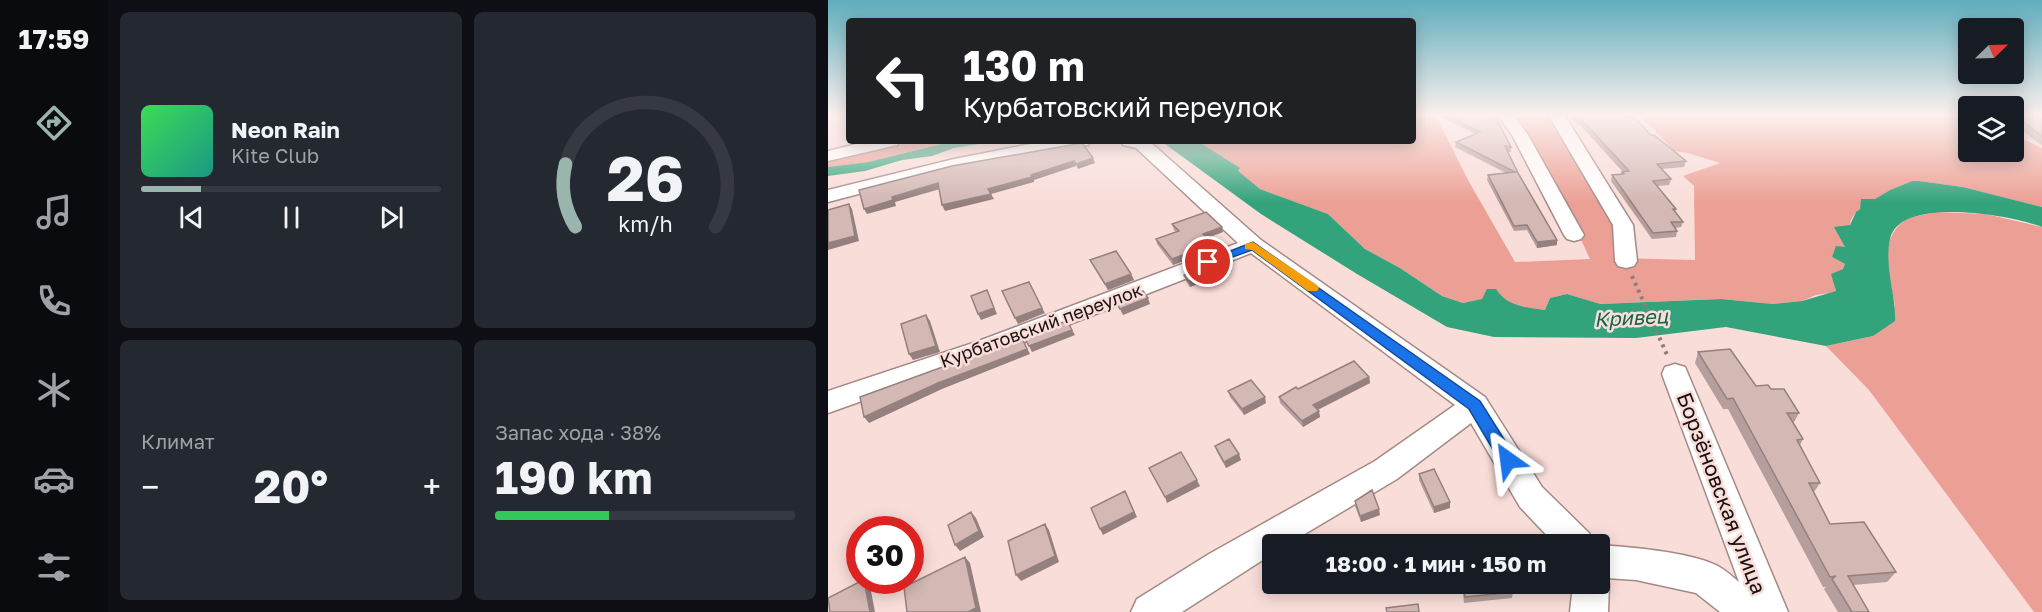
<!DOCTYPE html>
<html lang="ru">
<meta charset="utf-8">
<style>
body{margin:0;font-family:"Golos Text",sans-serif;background:#242831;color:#f1f3f6;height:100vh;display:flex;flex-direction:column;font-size:22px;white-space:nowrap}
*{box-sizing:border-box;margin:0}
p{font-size:20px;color:#9ea1a6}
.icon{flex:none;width:33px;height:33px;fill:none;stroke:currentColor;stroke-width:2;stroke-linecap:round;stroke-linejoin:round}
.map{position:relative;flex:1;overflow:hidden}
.drawer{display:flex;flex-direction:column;gap:12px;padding:12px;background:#0d0f14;width:720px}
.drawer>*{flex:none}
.hud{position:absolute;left:18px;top:18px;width:570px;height:126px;border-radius:6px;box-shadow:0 3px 15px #0003;background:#202124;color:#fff;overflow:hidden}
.needle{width:39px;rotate:67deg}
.controls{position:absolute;left:1130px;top:18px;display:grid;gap:12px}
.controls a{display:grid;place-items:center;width:66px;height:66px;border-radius:6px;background:#171b24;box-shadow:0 3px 15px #0003;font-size:30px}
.speed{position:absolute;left:18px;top:516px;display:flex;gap:12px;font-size:30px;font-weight:700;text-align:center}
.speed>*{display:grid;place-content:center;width:78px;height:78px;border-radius:50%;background:#171b24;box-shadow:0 3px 15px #0003;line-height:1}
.speed .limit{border:9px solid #d22;background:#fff;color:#111}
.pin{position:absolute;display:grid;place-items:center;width:51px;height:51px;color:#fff;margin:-26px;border:3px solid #fff;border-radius:50%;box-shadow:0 2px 6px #0007}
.me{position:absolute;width:66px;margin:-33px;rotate:329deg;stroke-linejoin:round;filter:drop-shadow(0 0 4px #0008)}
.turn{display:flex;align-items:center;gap:21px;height:126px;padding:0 18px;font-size:27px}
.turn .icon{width:78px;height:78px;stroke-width:2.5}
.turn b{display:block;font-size:42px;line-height:51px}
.big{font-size:45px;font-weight:700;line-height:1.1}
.drawer .widget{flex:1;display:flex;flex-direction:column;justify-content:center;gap:9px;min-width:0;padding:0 21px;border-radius:9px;background:#242831}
.drawer .dial{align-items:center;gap:0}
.dial svg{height:156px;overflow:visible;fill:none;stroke:#363941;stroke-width:7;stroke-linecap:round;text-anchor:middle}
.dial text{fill:#f1f3f6;stroke:none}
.song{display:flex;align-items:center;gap:18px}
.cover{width:72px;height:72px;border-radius:9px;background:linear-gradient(135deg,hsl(130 70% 55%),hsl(170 70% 35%))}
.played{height:6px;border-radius:3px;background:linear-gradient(90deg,#9ab5ad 20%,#363941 20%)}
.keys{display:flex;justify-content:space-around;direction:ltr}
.heat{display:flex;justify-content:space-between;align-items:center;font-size:33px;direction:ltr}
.charge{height:9px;border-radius:4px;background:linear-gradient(90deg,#34c759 38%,#363941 0)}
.drawer .tiles{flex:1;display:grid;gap:12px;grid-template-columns:repeat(2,1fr)}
.trip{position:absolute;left:434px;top:534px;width:348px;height:60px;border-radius:6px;background:#171b24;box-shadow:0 3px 15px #0003;font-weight:700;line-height:60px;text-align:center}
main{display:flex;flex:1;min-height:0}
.menu{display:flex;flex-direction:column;width:108px;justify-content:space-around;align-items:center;background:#090b0e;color:#9ea1a6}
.menu .icon{width:42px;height:42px}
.menu .on{color:#9ab5ad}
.menu b{font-size:27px;color:#f1f3f6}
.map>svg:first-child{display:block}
.green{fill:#eca095}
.water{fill:#33a37c}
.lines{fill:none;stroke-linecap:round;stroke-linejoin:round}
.minor-casing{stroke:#a48a86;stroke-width:3}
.path{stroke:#907d7a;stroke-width:4;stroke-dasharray:3 4.5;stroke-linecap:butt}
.minor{fill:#fff;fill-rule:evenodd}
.wall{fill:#b59e9b}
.shaded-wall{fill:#94817e}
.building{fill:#d3b8b4;stroke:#94817e;stroke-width:1.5}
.route{fill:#1a73e8;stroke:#114b97;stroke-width:1.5}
.slow{fill:#f59e0b}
.labels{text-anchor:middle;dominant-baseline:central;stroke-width:5;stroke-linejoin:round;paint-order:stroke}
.street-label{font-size:18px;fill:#19100f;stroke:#f9ddd9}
.water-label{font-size:20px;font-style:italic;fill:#116449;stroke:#f9ddd9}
.near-street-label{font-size:21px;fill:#19100f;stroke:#f9ddd9}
</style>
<main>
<nav class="menu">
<b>17:59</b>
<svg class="icon on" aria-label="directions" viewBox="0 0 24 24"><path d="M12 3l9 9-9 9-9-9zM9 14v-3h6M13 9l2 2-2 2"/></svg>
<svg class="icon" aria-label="music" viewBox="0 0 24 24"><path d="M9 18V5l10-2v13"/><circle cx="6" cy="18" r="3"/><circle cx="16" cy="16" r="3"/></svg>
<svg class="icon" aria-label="phone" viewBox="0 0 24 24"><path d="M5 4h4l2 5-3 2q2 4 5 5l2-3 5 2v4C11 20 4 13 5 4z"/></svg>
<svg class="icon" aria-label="climate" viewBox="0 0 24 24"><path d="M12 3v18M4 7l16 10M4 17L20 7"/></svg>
<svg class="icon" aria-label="car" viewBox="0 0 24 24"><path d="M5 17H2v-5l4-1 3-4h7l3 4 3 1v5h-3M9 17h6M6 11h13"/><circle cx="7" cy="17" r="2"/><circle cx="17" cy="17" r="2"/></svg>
<svg class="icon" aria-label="filters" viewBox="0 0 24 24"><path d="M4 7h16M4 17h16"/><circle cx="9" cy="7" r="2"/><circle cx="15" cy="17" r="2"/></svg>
</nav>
<section class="drawer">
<div class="tiles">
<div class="widget">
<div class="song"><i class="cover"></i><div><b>Neon Rain</b><p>Kite Club</p></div></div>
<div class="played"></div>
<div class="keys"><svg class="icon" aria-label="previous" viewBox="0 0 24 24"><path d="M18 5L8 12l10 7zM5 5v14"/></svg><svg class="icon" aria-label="pause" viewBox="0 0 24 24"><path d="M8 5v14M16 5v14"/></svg><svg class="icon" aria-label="next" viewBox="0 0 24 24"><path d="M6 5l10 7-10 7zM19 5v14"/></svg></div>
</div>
<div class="widget dial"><svg viewBox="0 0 100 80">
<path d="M14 69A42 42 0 1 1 86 69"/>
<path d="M14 69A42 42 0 0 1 9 37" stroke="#9ab5ad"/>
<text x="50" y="56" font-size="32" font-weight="700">26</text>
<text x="50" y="72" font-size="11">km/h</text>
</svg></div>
<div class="widget"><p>Климат</p>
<div class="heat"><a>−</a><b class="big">20°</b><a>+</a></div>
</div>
<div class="widget"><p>Запас хода · 38%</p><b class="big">190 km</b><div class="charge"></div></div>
</div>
</section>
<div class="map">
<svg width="1214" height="612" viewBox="0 0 1214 612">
<rect width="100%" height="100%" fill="#f9ddd9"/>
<path class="green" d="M585 116H608L640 180 687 262 762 259 748 229 684 116H722L787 224 789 258 867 260 866 186 855 176 892 163 860 153 846 151 813 116H1131L1140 120V152H1185V134L1214 148V207L1135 187 1091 181H1084L1062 190 1047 199H1034L1032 209C1020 216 1020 235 1018 247L1007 251 1004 257 1017 264 1015 269 1004 274 1008 292 988 295 974 301 945 304 893 299 771 304 739 294 722 298 717 310 689 307 673 296 635 303 614 296 572 268 537 249 500 214 432 189 409 171 412 169 368 141H585Z
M84 141H126L40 162 0 167V159Z
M1106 212 1158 214 1214 227V612H1206L1041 390 998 346 1045 336 1067 306C1063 280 1049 241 1075 222 1082 216 1097 215 1106 212Z"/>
<path class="water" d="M126 141H169L126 148 104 156 74 160 37 171 0 176V167L40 162Z
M333 141 371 142 412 168 410 171 432 189 500 214 537 249 572 268 614 296 635 303 654 299 659 289H668C680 307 697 307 717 310L722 298 739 294 772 304 893 299 945 304 974 301 1008 291 1003 274 1015 269 1017 264 1004 257 1008 246 1017 247 1006 227 1022 225 1028 212 1032 209 1033 199H1047L1062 190 1084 181H1091L1135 187 1214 207V227C1185 215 1071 195 1062 239 1056 267 1068 294 1067 321L1045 336 998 346 898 327 808 338 666 337 619 327 529 274 433 214Z"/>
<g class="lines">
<g class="minor-casing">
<path id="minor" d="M670 116H686L700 135 756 235 753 239 746 241 739 239 736 235 684 135Z
M721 116H737L805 225 809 261 806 266 798 268 790 266 787 261 785 225Z
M41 141H71L69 145 0 161V151Z
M218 141H262L260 145 254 146 126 169 0 202V190L126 159Z
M293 141H321L433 240 657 397 714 487 761 533 766 544H727L692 507 643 423 569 479 460 544H444V554L354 612H303L309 599 381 554 547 461 627 405 423 253 166 354 0 413V391L148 342 410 243 308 148 295 145Z
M847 364 857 367 860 374 960 612H892L868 593 808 580 778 578 781 584 780 612H742L745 584H771V545C802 547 860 552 888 565 896 569 904 576 911 582L834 374 837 367Z"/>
</g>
<path class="path" d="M804 276 840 357"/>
<use href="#minor" class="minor"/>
</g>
<path class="wall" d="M611 116H667L683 147V152H679L690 173 729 240V245L709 248 699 230 686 231 659 180 660 175 678 173 627 147 628 142 647 134Z
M741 116H793L823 135 858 161 856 167 833 169 843 179 841 185 829 186 848 209 847 212 855 222 853 227 847 228 849 231 848 237 824 239 783 181 784 175 793 174 794 172H795L752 125H750Z
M1185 116H1214V145L1212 144 1187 125H1185Z
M344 224 394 227 395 232 379 238 385 250 345 265 329 244 328 239 348 232 346 230Z
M262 260 303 274 306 280 280 290Z
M404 271 362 287 358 281 356 275Z
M870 352 928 386 943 389 971 413 965 424 975 439 972 445 992 483 986 492 1002 524 1068 572 1059 582 1025 585 1041 612H1010L996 589 998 587H995L900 409H895L867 363Z
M541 377 542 383 490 410 492 417 475 427 452 403 451 397 470 389Z
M400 391 438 403 416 415 402 397Z
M387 446 413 460 398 468 389 452Z
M591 474 622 508 606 513 591 480Z
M527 501 552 515 533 522 527 506Z
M634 584H683L685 592 684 598 636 603Z"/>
<path class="shaded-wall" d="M265 158 267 163 250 169 248 164Z
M246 161 248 166 206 180V182L163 194 160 189Z
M110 183 112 189 67 202 68 206 39 214 36 209 64 197Z
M163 194 166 199 117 211 114 205Z
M21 204 24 209 31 241 0 250V243Z
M394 227 395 232 376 239 375 234Z
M729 240V245L709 248V242Z
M384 244 385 250 345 265 344 259Z
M402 265 404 271 362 287 360 281Z
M303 274 306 280 280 290 277 284Z
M159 290 169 314 153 320 150 314Z
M320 298 322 304 295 315 292 309Z
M214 308 217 313 190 324 187 318Z
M98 315 102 321 112 352 85 360 81 354Z
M244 330 247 335 204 352 201 346Z
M194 338 202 354 114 389 41 423 36 417Z
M541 377 542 383 487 411 485 405Z
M437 397 438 403 416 415 414 409Z
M491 411 492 417 475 427 474 421Z
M411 454 413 460 398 468 396 462Z
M369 480 372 486 339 503 337 497Z
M297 491 309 517 275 535 272 529Z
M622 502V508L606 513V507Z
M551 509 552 515 533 522 532 516Z
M143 512 148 518 156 537 132 551 127 545Z
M217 524 221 530 231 562 193 581 188 575Z
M137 557 142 563 153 612H140Z
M36 580 42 586 47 612H42Z"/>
<path class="building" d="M621 116H667L669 120 683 147 677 146 690 173 729 240 709 242 699 225 686 226 660 175 687 172 628 142 652 132Z
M747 116H793L794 117H806L823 135H826L858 161 829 164 843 179 825 181 848 209H845L855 222H843L849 231 825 233 784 175 796 174 794 172 801 171 753 119 751 120Z
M1185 116H1214V136L1191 119 1185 118Z
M254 143 265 158 248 164 246 161 203 175 204 177 160 189 163 194 114 205 110 183 64 197 65 200 36 209 31 190 124 166Z
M21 204 27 236 0 243V210Z
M378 212 394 227 375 234 384 244 344 259 328 239 351 231 344 224Z
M288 251 303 274 277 284 262 260Z
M397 259 402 265 360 281 356 275Z
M201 282 214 308 187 318 174 291Z
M159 290 166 308 150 314 143 296Z
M315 291 320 298 292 309 288 302Z
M98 315 108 346 81 354 73 324Z
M239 321 244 330 201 346 196 337Z
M194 338 199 349 110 383 36 417 32 397Z
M902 349 928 386 940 385 943 389H956L971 413H959L975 439 969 440 992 483H981L1002 524 1036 522 1068 572 1020 576 1041 612H1024L1004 579 1008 576 1002 577 905 398 899 399 870 352Z
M526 361 541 377 485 405 491 411 474 421 451 397 468 387 470 389Z
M423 380 437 397 414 409 400 391Z
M401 439 411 454 396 462 387 446Z
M353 452 369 480 337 497 321 468Z
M606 469 622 502 606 507 591 474Z
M544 490 551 509 532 516 527 501Z
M297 491 306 512 272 529 263 508Z
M143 512 151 531 127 545 120 525Z
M217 524 227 556 188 575 180 541Z
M137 557 148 608 140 612H79L76 587Z
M35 580H36L42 612H2L0 598Z
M635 584H683L685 592 637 597Z
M590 604 591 612H559L558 608Z"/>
<linearGradient id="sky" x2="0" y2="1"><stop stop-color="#5fadbd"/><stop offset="0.57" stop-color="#fcf0ee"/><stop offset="1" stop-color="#fcf0ee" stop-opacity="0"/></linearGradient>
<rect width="1214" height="202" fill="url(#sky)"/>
<path class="route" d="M425 242 652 401 686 455 689 460 686 465 680 467 674 465 641 409 424 250 380 266 374 262Z"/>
<path class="slow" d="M425 242 489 285 491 288 489 291H480L424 250 417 249V244Z"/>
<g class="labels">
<g class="street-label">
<text transform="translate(213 325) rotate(-20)">Курбатовский переулок</text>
</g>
<g class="water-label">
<text transform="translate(803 317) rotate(-3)">Кривец</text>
</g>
<g class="near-street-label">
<text transform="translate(894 493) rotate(69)">Борзёновская улица</text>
</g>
</g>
</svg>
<div class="controls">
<a><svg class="needle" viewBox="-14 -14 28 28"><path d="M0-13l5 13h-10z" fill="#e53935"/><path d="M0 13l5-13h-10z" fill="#9ea1a6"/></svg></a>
<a><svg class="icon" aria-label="layers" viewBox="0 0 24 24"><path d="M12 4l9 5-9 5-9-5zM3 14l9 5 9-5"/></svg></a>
</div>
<div class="speed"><div class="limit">30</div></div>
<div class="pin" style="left:380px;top:262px;background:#d93025"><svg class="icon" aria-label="arrive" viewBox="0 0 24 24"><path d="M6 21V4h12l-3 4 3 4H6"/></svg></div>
<svg class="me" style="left:680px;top:460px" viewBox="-20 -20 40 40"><path d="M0-17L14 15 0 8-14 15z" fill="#1a73e8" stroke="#fff" stroke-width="4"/></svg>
<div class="trip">18:00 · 1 мин · 150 m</div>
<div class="hud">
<div class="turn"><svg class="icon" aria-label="left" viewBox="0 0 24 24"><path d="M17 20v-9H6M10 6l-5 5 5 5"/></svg><div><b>130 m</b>Курбатовский переулок</div></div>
</div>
</div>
</main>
